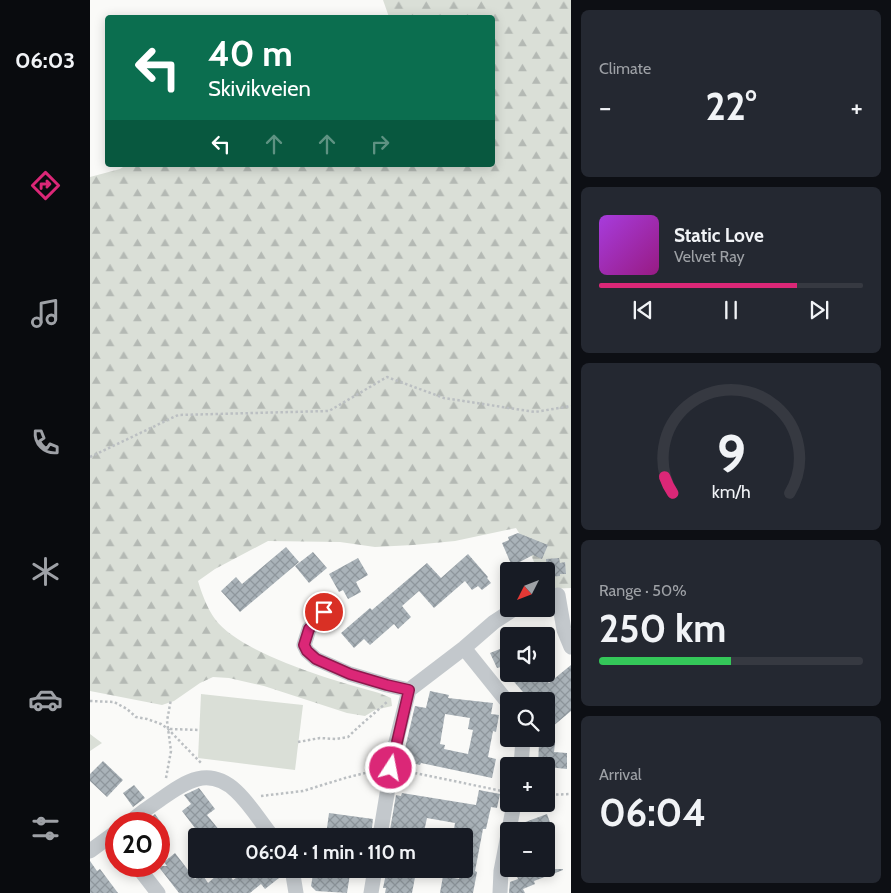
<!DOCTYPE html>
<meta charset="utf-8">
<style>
body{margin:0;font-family:Cabin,sans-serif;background:#242831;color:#f1f3f6;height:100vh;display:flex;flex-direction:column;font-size:19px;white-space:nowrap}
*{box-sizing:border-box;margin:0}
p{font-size:16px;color:#9ea1a6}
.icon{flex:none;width:28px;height:28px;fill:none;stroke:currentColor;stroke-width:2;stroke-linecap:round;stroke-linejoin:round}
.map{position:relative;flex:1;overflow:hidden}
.drawer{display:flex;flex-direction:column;gap:10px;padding:10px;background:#0d0f14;width:320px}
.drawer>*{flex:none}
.top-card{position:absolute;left:15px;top:15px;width:390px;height:152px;border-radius:5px;box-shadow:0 2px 12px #0003;background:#0b6e4f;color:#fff;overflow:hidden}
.needle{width:32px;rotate:228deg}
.controls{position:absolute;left:410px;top:562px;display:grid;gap:10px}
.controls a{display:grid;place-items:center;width:55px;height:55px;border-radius:5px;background:#171b24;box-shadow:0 2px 12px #0003;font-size:25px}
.speed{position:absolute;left:15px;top:812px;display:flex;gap:10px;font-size:25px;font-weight:700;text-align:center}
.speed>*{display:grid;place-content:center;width:65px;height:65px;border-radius:50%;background:#171b24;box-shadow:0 2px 12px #0003;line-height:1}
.speed .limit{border:8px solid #d22;background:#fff;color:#111}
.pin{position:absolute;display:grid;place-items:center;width:42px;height:42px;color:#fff;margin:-21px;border:2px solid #fff;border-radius:50%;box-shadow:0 1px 5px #0007}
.me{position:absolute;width:55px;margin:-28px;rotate:11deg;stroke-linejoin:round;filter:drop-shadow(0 0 4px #0008)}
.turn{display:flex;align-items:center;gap:18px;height:105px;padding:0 20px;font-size:22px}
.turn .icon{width:65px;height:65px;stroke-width:2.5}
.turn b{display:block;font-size:35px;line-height:42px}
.lanes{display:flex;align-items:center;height:48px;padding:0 20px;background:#0003;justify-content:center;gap:25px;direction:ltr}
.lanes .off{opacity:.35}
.big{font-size:38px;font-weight:800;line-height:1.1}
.drawer .tile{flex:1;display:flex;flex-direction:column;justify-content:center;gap:8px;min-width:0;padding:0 18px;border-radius:8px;background:#242831}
.drawer .dial{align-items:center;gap:0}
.dial svg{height:130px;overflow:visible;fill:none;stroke:#363941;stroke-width:7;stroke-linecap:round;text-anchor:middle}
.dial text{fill:#f1f3f6;stroke:none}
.song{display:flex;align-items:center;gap:15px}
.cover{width:60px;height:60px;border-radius:8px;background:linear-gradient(135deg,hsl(280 70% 55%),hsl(310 70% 35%))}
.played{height:5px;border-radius:2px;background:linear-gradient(90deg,#db2777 75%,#363941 75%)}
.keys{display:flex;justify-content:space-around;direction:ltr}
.heat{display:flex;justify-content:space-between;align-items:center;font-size:28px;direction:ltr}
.charge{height:8px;border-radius:4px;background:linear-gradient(90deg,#34c759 50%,#363941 0)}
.trip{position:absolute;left:98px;top:828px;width:285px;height:50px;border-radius:5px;background:#171b24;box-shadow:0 2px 12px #0003;font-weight:800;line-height:50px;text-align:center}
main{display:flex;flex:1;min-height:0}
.tabs{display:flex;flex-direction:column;width:90px;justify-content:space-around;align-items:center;background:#090b0e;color:#9ea1a6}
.tabs .icon{width:35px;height:35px}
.tabs .selected{color:#db2777}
.tabs b{font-size:22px;color:#f1f3f6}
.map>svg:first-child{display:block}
.green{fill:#dadfd7}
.forest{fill:url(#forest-firs)}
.building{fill:url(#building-cross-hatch);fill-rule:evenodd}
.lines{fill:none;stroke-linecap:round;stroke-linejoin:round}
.path{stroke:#bbbfc2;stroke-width:2.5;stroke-dasharray:2.5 2.5;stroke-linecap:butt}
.minor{stroke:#c3c8cc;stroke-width:15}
.route-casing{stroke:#8e194d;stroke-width:12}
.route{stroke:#db2777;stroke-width:9}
</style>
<main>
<nav class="tabs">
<b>06:03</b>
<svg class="icon selected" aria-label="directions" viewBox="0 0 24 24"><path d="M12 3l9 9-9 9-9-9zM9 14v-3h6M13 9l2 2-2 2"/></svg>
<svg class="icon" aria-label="music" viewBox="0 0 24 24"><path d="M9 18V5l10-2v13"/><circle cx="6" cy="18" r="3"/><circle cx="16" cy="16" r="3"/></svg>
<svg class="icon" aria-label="phone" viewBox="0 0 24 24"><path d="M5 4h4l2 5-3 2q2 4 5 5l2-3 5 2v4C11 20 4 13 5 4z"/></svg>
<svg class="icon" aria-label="climate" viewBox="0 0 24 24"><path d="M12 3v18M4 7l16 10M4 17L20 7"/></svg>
<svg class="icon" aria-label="car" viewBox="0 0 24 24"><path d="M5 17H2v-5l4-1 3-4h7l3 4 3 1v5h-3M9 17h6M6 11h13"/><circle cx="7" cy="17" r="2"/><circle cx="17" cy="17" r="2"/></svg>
<svg class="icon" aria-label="filters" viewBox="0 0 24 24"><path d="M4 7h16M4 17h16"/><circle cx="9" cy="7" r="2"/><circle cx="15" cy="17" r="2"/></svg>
</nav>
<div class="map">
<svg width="481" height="893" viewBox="0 0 481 893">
<defs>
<pattern id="forest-firs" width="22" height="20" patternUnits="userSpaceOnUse" patternTransform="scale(1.25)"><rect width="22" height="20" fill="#dadfd7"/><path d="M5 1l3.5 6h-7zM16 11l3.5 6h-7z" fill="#b4b9b4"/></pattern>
<pattern id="building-cross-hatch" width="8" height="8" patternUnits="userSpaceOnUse" patternTransform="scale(1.25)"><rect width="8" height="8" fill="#aab3b9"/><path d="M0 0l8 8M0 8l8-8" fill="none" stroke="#8e969c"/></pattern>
</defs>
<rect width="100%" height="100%" fill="#fafaf8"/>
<path class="green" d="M111 694 213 705 205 770 108 758Z"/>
<path class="forest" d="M293 0H481V588L456 589V571H448L437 546 426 528 365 541 323 545 285 547 250 542 178 541 125 569 108 581C112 594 117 608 125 619 152 655 246 681 289 693L301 698 302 706 285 710 275 716 257 713 174 686 139 678 123 677 110 683 84 701 72 705 0 691V177L30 169 36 165H402V18L299 17Z
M0 734 12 743 0 751Z"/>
<path class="building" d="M428 533 458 545 452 559 443 555 422 566 412 543 419 540 418 537Z
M196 547 209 562 150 612 131 591 146 577 152 584Z
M223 552 237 568 219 583 205 566Z
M378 554 398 577 397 578 401 583 392 590 388 586 382 590 375 581 344 608 329 591 312 606 321 617 308 629 304 624 280 645 274 639 264 648 251 633 280 608 282 610 337 563 351 578Z
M268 558 278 575 266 582 271 592 258 599 253 590 249 592 239 574Z
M469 558 470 563 475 562 476 574H470V576L457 577 456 559Z
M415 647 419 656V674H451L459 683 481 665V711L456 732V701H441L411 667 407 668 400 653Z
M340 691 359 695 358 698 403 703 401 714 409 715 406 732 403 731 398 757 406 759 402 778 331 763 330 765 312 761 325 706 336 708ZM355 714 380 718 378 729 383 730 378 754 354 749 355 745 350 744Z
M449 743 465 744 464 752 477 753V769L448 766Z
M13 761 33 780 17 797 0 781V774Z
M44 785 55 798 43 807 33 793Z
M109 788 125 809 117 815 134 836H111L92 811 101 804 94 795Z
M389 790 410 794 407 808 401 807 396 829H393L385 871 387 872 383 893H350L353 876 369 879 371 869H374V836H363L365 823 337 818 333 836H299L306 795 311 796 312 793 386 805Z
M239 813 283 819 281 836H236Z
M65 814 72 824H56L55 822Z
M457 814 463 831H428L430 824Z
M85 853 105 879 112 874 118 883 134 869 143 880 159 869H182L189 878 175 889 171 884 160 893H89L68 866H77L74 862Z
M0 861 7 871 10 869 28 893H0Z
M224 869 260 874 257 893 226 891 221 886Z
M297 869H309L326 872 322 893H295L296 888H293Z
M424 869H473V870L444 881 445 884 433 889 435 893H419L420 882 428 879Z"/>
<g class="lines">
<path class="path" d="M0 457 88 415 239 411 297 377 354 398 445 412 481 406
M0 701 24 702 37 709 46 717 57 719 71 724 78 729 112 764
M80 729 110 730
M208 742 230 738 246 739 258 737C271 724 285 713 298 701
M315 771 417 792
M76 778 81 751 77 721 81 699
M456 795 481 794
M171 796 213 791 255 778 287 770"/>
<path class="minor" d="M468 595 474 630 481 647
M235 612 219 629 214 645 217 651 226 659 260 674 297 685 319 690 374 648 404 622 424 609
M374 648 419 704
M431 766 433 739
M37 824C48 815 59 807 71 799 96 781 119 766 146 791 160 804 170 821 182 836
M290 836 305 746 319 690
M0 851 26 832
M47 866 68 893
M202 869 206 893
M281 893 285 869
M410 893 411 871 424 804"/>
</g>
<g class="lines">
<g class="route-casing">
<path id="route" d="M234 612 219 629 214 645 217 651 226 659 260 674 297 685 319 690 301 768"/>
</g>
<use href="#route" class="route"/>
</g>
</svg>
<div class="controls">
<a><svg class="needle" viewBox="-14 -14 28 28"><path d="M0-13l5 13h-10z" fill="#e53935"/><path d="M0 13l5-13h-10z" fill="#9ea1a6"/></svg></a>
<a><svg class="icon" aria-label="sound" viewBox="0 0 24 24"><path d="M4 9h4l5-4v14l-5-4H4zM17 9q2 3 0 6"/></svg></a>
<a><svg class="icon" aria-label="search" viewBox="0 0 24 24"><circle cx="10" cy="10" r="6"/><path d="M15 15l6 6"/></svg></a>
<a>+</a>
<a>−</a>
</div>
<div class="speed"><div class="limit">20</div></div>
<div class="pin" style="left:234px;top:612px;background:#d93025"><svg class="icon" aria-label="arrive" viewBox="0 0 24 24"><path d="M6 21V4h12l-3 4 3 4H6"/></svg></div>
<svg class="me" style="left:301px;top:768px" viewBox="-20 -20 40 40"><circle r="17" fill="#db2777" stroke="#fff" stroke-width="3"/><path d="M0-11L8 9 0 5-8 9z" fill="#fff"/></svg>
<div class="trip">06:04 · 1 min · 110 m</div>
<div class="top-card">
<div class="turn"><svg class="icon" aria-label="left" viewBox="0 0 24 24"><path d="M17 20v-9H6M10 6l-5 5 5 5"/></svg><div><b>40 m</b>Skivikveien</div></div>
<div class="lanes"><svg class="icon" aria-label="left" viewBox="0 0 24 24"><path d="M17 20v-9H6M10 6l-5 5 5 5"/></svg><svg class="icon off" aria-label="ahead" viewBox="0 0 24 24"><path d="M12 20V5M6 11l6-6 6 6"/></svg><svg class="icon off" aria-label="ahead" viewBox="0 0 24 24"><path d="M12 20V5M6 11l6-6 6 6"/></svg><svg class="icon off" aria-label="right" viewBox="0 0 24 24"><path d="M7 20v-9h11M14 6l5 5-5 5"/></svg></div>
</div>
</div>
<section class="drawer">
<div class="tile"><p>Climate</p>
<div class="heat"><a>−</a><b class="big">22°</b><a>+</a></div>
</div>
<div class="tile">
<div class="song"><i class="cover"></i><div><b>Static Love</b><p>Velvet Ray</p></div></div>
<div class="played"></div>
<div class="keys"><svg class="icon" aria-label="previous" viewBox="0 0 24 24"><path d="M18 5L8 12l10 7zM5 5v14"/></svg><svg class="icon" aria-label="pause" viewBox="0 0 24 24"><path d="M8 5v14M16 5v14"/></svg><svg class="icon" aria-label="next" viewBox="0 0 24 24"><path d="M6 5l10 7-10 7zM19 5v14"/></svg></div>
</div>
<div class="tile dial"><svg viewBox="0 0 100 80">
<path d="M14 69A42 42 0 1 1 86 69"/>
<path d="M14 69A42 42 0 0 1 9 59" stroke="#db2777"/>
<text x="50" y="56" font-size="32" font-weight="700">9</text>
<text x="50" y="72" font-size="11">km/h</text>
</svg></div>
<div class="tile"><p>Range · 50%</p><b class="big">250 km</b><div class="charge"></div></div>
<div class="tile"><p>Arrival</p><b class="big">06:04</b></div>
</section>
</main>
